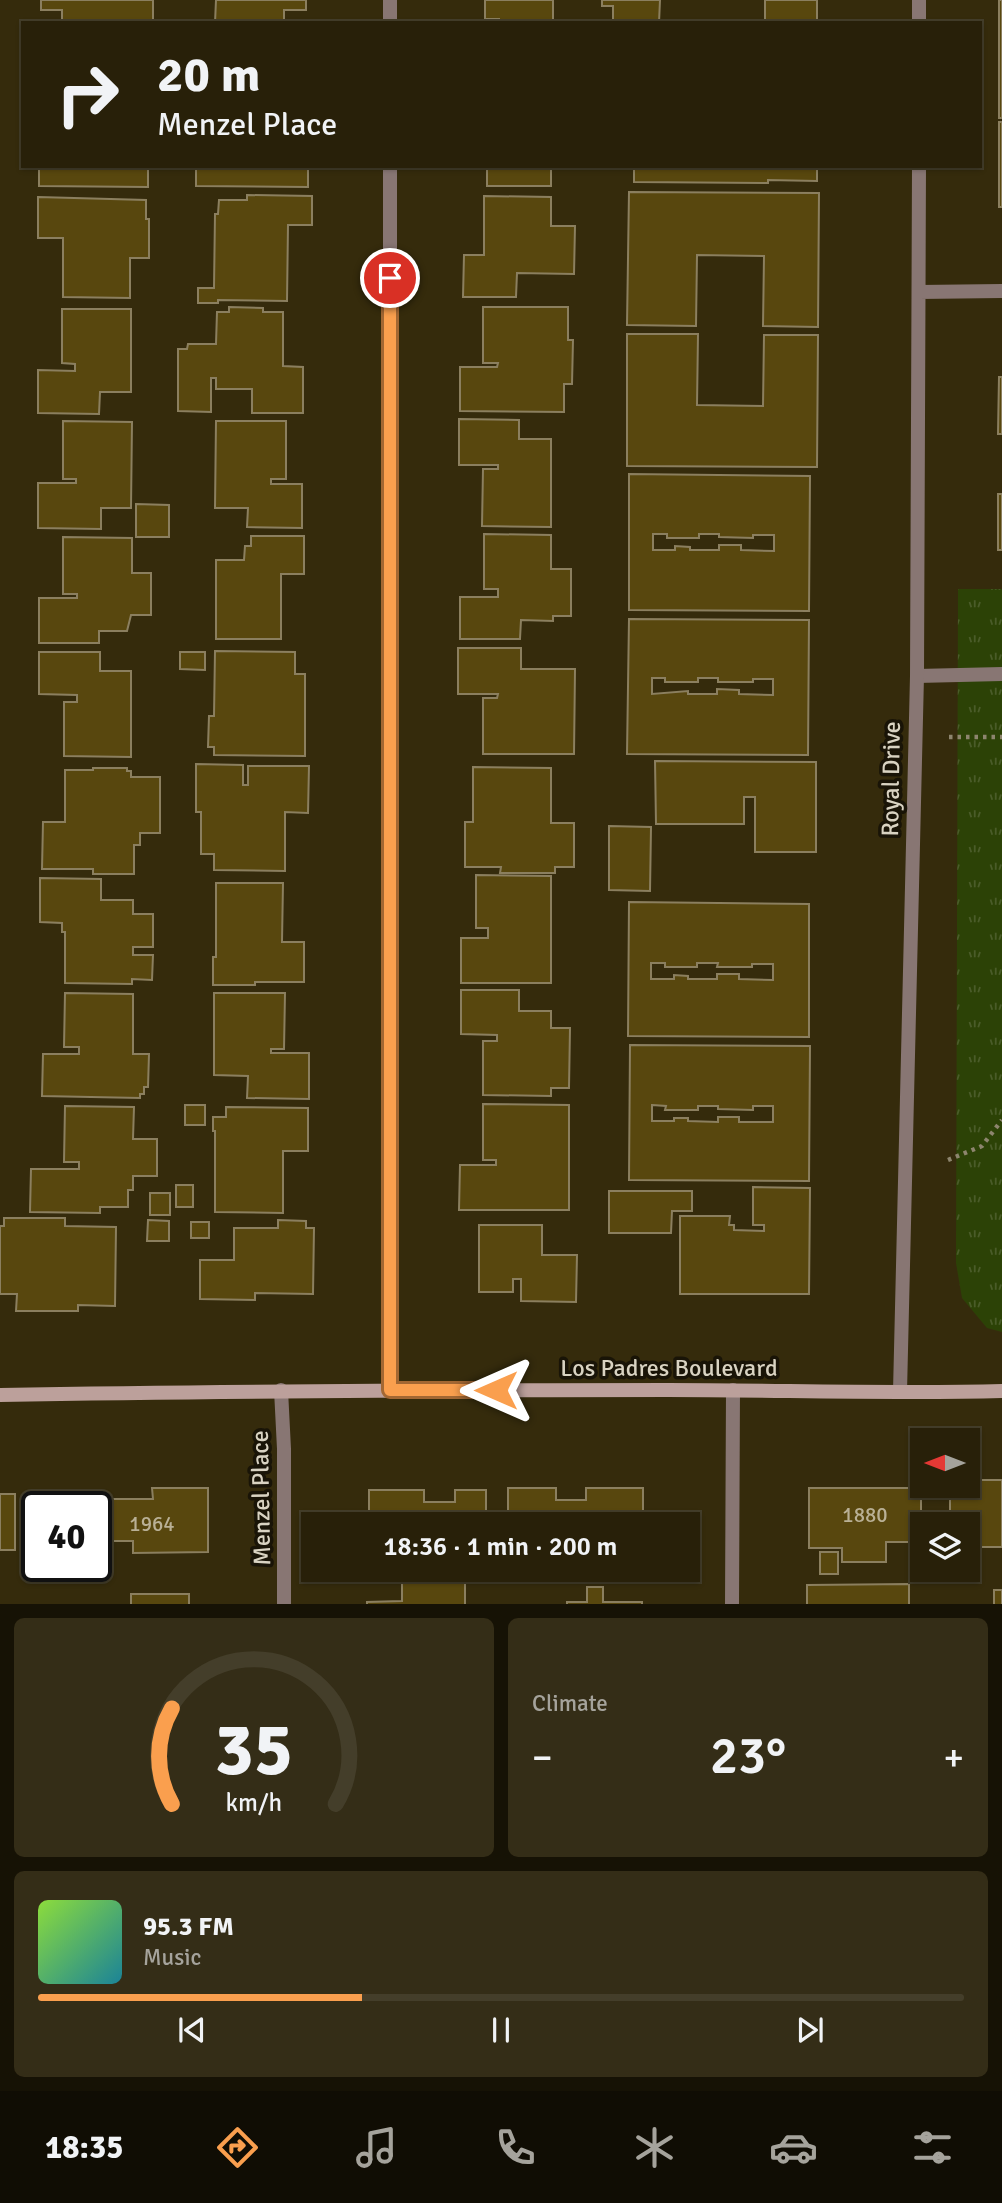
<!DOCTYPE html>
<meta charset="utf-8">
<style>
body{margin:0;font-family:Signika,sans-serif;background:#342d17;color:#f1f3f6;height:100vh;display:flex;flex-direction:column;font-size:26px;white-space:nowrap}
*{box-sizing:border-box;margin:0}
p{font-size:23px;color:#a5a39c}
.icon{flex:none;width:38px;height:38px;fill:none;stroke:currentColor;stroke-width:2;stroke-linecap:round;stroke-linejoin:round}
.map{position:relative;height:1604px;overflow:hidden}
.details{display:flex;flex-direction:column;gap:14px;padding:14px;background:#161205;flex:1}
.details>*{flex:none}
.hud{position:absolute;left:21px;top:21px;width:961px;height:147px;border-radius:0px;box-shadow:0 2px 5px #0004,0 0 0 2px #443e2a;background:#282009;color:#f1f3f6;overflow:hidden}
.needle{width:46px;rotate:270deg}
.tools{position:absolute;left:910px;top:1428px;display:grid;gap:14px}
.tools a{display:grid;place-items:center;width:70px;height:70px;border-radius:0px;background:#282009;box-shadow:0 2px 5px #0004,0 0 0 2px #443e2a;font-size:35px}
.speed{position:absolute;left:21px;top:1491px;display:flex;gap:14px;font-size:35px;font-weight:700;text-align:center}
.speed>*{display:grid;place-content:center;width:91px;height:91px;border-radius:50%;background:#282009;box-shadow:0 2px 5px #0004,0 0 0 2px #443e2a;line-height:1}
.speed .limit{border:4px solid #111;border-radius:10px;background:#fff;color:#111}
.pin{position:absolute;display:grid;place-items:center;width:60px;height:60px;color:#fff;margin:-30px;border:4px solid #fff;border-radius:50%;box-shadow:0 2px 7px #0007}
.me{position:absolute;width:77px;margin:-38px;rotate:270deg;stroke-linejoin:round;filter:drop-shadow(0 0 5px #0008)}
.turn{display:flex;align-items:center;gap:24px;height:147px;padding:0 21px;font-size:32px}
.turn .icon{width:91px;height:91px;stroke-width:2.5}
.turn b{display:block;font-size:49px;line-height:60px}
.big{font-size:52px;font-weight:600;line-height:1.1}
.details .tile{flex:1;display:flex;flex-direction:column;justify-content:center;gap:10px;min-width:0;padding:0 24px;border-radius:10px;background:#342d17}
.details .dial{align-items:center;gap:0}
.dial svg{height:182px;overflow:visible;fill:none;stroke:#443e2a;stroke-width:7;stroke-linecap:round;text-anchor:middle}
.dial text{fill:#f1f3f6;stroke:none}
.song{display:flex;align-items:center;gap:21px}
.cover{width:84px;height:84px;border-radius:10px;background:linear-gradient(135deg,hsl(90 70% 55%),hsl(190 70% 35%))}
.played{height:7px;border-radius:4px;background:linear-gradient(90deg,#fa9f4e 35%,#443e2a 35%)}
.keys{display:flex;justify-content:space-around;direction:ltr}
.heat{display:flex;justify-content:space-between;align-items:center;font-size:38px;direction:ltr}
.details .tiles{flex:1;display:grid;gap:14px;grid-template-columns:1fr 1fr}
.tile:last-child{grid-column:span 2}
.trip{position:absolute;left:301px;top:1512px;width:399px;height:70px;border-radius:0px;background:#282009;box-shadow:0 2px 5px #0004,0 0 0 2px #443e2a;font-weight:600;line-height:70px;text-align:center}
.dock{display:flex;height:112px;justify-content:space-around;align-items:center;background:#100d04;color:#a5a39c}
.dock .icon{width:49px;height:49px}
.dock .active{color:#fa9f4e}
.dock b{font-size:32px;color:#f1f3f6}
.map>svg:first-child{display:block}
.grass{fill:url(#grass-tufts)}
.building{fill:#58470e;stroke:#8b7f5f;stroke-width:2;fill-rule:evenodd}
.lines{fill:none;stroke-linecap:round;stroke-linejoin:round}
.path{stroke:#8d856e;stroke-width:4.5;stroke-dasharray:3.5 5;stroke-linecap:butt}
.lane{stroke:#887673;stroke-width:14}
.street{stroke:#887673;stroke-width:14}
.secondary{stroke:#bca09b;stroke-width:14}
.route-casing{stroke:#a26733;stroke-width:18}
.route{stroke:#fa9f4e;stroke-width:12}
.labels{text-anchor:middle;dominant-baseline:central;stroke-width:7;stroke-linejoin:round;paint-order:stroke}
.number-label{font-size:21px;fill:#b9b095}
.street-label{font-size:24px;fill:#d9d3c2;stroke:#191407}
</style>
<div class="map">
<svg width="1002" height="1605" viewBox="0 0 1002 1605">
<defs>
<pattern id="grass-tufts" width="24" height="20" patternUnits="userSpaceOnUse" patternTransform="scale(1.75)"><rect width="24" height="20" fill="#2c4206"/><path d="M3 7l-1-3M5 7V3M7 7l1-3M15 17l-1-3M17 17v-4M19 17l1-3" fill="none" stroke="#4a5c29"/></pattern>
</defs>
<rect width="100%" height="100%" fill="#352b0c"/>
<path class="grass" d="M958 589H1002V1332L987 1328 962 1298 956 1263Z"/>
<path class="building" d="M41 0H153V23H62V10H41Z
M216 0H306V10H284V23H215Z
M485 0H553V23H499V19H485Z
M602 0H660L659 23H613V6H602Z
M765 0H817V23H765Z
M999 0H1002V118H999Z
M999 122H1002V207H999Z
M39 166H148V187L39 186Z
M196 166H308V187L196 186Z
M487 166H551V186H487Z
M634 166H817V181L768 180V183L634 182Z
M629 192 819 193 818 327 763 326 764 256 697 255 696 326 627 325Z
M247 195 312 196V225H288L287 301 218 300V303H198V288H214L215 214H218L219 200H247Z
M484 196 551 197V226H575L574 274 517 273 516 297H463L464 255H484Z
M38 197 146 200V219H149V258H130V298L63 297V238H38Z
M229 307 263 308V312H283V366L303 367V413H252V389H216V378H211V412L178 411V349H187L188 344H216L217 312H229Z
M483 307H568V340H573L572 384H564V412L460 411V367H497L498 363H483Z
M62 309H131V392H100L99 414 38 413V370L75 371V364L62 363Z
M627 334H698L697 405 763 406 764 335H818L817 467 627 466Z
M999 377H1002V434H998Z
M459 419 519 420V439H551V527L482 526 483 469H498V465H459Z
M63 421 132 422 131 508H101V529L38 528V483H76V479H63Z
M216 421H286V479H271V484H302V528L247 527 248 508H215Z
M629 474 810 476 809 611 629 610ZM653 534H667V538H699V534H719V537L753 538V535H774V551L741 550V545H719V550H690V547L675 546V550H653Z
M998 494H1002V550H998Z
M136 504 169 505V537H136Z
M484 534 551 535V569H571V616H553V621L521 620 520 639H460V597H498V589H484Z
M251 536H304V574H281V639H216V560H244L245 546H251Z
M63 537 132 538V573H151V615H131L127 631H99V643H39V598H77V594H63Z
M629 619 809 620 808 755 627 754ZM652 678H665V682H698V678H718V682H753V679H773V695L739 694V690L717 689V694H688V691L652 694Z
M458 648H521V669H575L574 754H483V698H497L498 694H458Z
M215 651 295 652V674H305V756L214 755V747H208L209 716H214Z
M39 652H100V671H131V757L64 756V702H77V695L39 694Z
M180 652H205V670L180 669Z
M655 761 816 762V852H755V797H744V824H656Z
M196 764 243 765V785H248V766H309L308 813 285 812V871L214 870V854H201V812H196Z
M473 767 551 768V823H574V867H555V873H500L501 867H465V822H473Z
M93 768H127V771H131V777H160V833H140V845H134V874H93V869H42L43 822H65V770H93Z
M609 826 651 827 650 891 609 890Z
M476 875 551 876V983H461V938H488V928H476Z
M40 878 101 879V900H133V914H153V947H133V955H153L152 980 132 979V984L65 983V932H62V923L40 922Z
M216 883H283L282 942H304V982H255V985H213V957H216Z
M629 902 809 904V1037L628 1036ZM651 963H665V967H697V963H718L717 967H752V964H773V980L739 979V974H717V979H688V976L674 975V979H651Z
M461 990H519V1011H551V1028H570L569 1088H551V1096L483 1095V1041H497V1035L461 1034Z
M65 993 133 994V1054H149L148 1087H144V1094H140V1098L42 1096 43 1054H79V1047H64Z
M214 993H285L284 1049H271V1053H309V1099L247 1098 248 1076 214 1075Z
M630 1045 810 1046 809 1181 629 1180ZM652 1105 666 1106 665 1110H698V1106H718V1109L753 1110V1106H773V1122H739V1117H718V1122L688 1121V1118H674V1121H652Z
M483 1104 569 1105V1210H459L460 1165H496V1160H483Z
M185 1105H205V1125H185Z
M65 1106 134 1107 133 1139H157V1176H133V1190H128V1207H100V1213L30 1212 31 1169H79V1162H64Z
M226 1107 308 1108V1151H283V1213L215 1212V1131H213V1117H226Z
M176 1185H193V1207H176Z
M753 1187 810 1188 809 1294H680V1216H730L729 1225H734V1230L764 1231V1225H753Z
M609 1191H692V1211H672L671 1233H609Z
M150 1193H170V1215H150Z
M4 1218H65V1226L116 1227 115 1306 78 1305V1311H16L17 1294H0V1226H4Z
M148 1220 169 1221V1241H147Z
M278 1220 306 1221V1228H314L313 1294 255 1293V1300L200 1299V1260H234V1228H278Z
M191 1222H209V1238H191Z
M479 1225H542V1255H577L576 1302 521 1301V1279H513V1292H479Z
M968 1480H1002V1547H968V1524H950V1486H968Z
M152 1488H208V1552L133 1553V1541H96V1507H58V1492H107V1499H153Z
M508 1488H556V1500H586V1488H643V1524H508Z
M809 1488H921V1542H886V1562H842V1548H809Z
M369 1490H424V1502H455V1490H486V1524H369Z
M0 1494H15V1550H0Z
M820 1552H838V1574H820Z
M573 1570H606V1577H573Z
M465 1582V1605H367V1602L402 1601V1583Z
M909 1584V1605H807V1585Z
M587 1587H603V1602H642V1605H567V1602H587Z
M994 1590H1002V1605H994Z
M131 1594H189V1605H131Z"/>
<g class="lines">
<path class="path" d="M949 737H1002
M948 1160 982 1146 1002 1120"/>
<path class="lane" d="M917 676 1002 674"/>
<path class="street" d="M390 0V23
M919 0V23
M390 166V1390
M919 292 1002 291
M281 1390 284 1449V1605
M900 1392 917 676 919 166
M732 1605 733 1390"/>
<path class="secondary" d="M0 1395C223 1391 445 1390 668 1390 779 1390 891 1394 1002 1391"/>
</g>
<g class="lines">
<g class="route-casing">
<path id="route" d="M390 278V1390H496"/>
</g>
<use href="#route" class="route"/>
</g>
<g class="labels">
<g class="number-label">
<text x="865" y="1515">1880</text>
<text x="152" y="1524">1964</text>
</g>
<g class="street-label">
<text transform="translate(891 779) rotate(-89)">Royal Drive</text>
<text x="669" y="1368">Los Padres Boulevard</text>
<text transform="translate(261 1498) rotate(-91)">Menzel Place</text>
</g>
</g>
</svg>
<div class="tools">
<a><svg class="needle" viewBox="-14 -14 28 28"><path d="M0-13l5 13h-10z" fill="#e53935"/><path d="M0 13l5-13h-10z" fill="#a5a39c"/></svg></a>
<a><svg class="icon" aria-label="layers" viewBox="0 0 24 24"><path d="M12 4l9 5-9 5-9-5zM3 14l9 5 9-5"/></svg></a>
</div>
<div class="speed"><div class="limit">40</div></div>
<div class="pin" style="left:390px;top:278px;background:#d93025"><svg class="icon" aria-label="arrive" viewBox="0 0 24 24"><path d="M6 21V4h12l-3 4 3 4H6"/></svg></div>
<svg class="me" style="left:496px;top:1390px" viewBox="-20 -20 40 40"><path d="M0-17L14 15 0 8-14 15z" fill="#fa9f4e" stroke="#fff" stroke-width="4"/></svg>
<div class="trip">18:36 · 1 min · 200 m</div>
<div class="hud">
<div class="turn"><svg class="icon" aria-label="right" viewBox="0 0 24 24"><path d="M7 20v-9h11M14 6l5 5-5 5"/></svg><div><b>20 m</b>Menzel Place</div></div>
</div>
</div>
<section class="details">
<div class="tiles">
<div class="tile dial"><svg viewBox="0 0 100 80">
<path d="M14 69A42 42 0 1 1 86 69"/>
<path d="M14 69A42 42 0 0 1 14 27" stroke="#fa9f4e"/>
<text x="50" y="56" font-size="32" font-weight="700">35</text>
<text x="50" y="72" font-size="11">km/h</text>
</svg></div>
<div class="tile"><p>Climate</p>
<div class="heat"><a>−</a><b class="big">23°</b><a>+</a></div>
</div>
<div class="tile">
<div class="song"><i class="cover"></i><div><b>95.3 FM</b><p>Music</p></div></div>
<div class="played"></div>
<div class="keys"><svg class="icon" aria-label="previous" viewBox="0 0 24 24"><path d="M18 5L8 12l10 7zM5 5v14"/></svg><svg class="icon" aria-label="pause" viewBox="0 0 24 24"><path d="M8 5v14M16 5v14"/></svg><svg class="icon" aria-label="next" viewBox="0 0 24 24"><path d="M6 5l10 7-10 7zM19 5v14"/></svg></div>
</div>
</div>
</section>
<nav class="dock">
<b>18:35</b>
<svg class="icon active" aria-label="directions" viewBox="0 0 24 24"><path d="M12 3l9 9-9 9-9-9zM9 14v-3h6M13 9l2 2-2 2"/></svg>
<svg class="icon" aria-label="music" viewBox="0 0 24 24"><path d="M9 18V5l10-2v13"/><circle cx="6" cy="18" r="3"/><circle cx="16" cy="16" r="3"/></svg>
<svg class="icon" aria-label="phone" viewBox="0 0 24 24"><path d="M5 4h4l2 5-3 2q2 4 5 5l2-3 5 2v4C11 20 4 13 5 4z"/></svg>
<svg class="icon" aria-label="climate" viewBox="0 0 24 24"><path d="M12 3v18M4 7l16 10M4 17L20 7"/></svg>
<svg class="icon" aria-label="car" viewBox="0 0 24 24"><path d="M5 17H2v-5l4-1 3-4h7l3 4 3 1v5h-3M9 17h6M6 11h13"/><circle cx="7" cy="17" r="2"/><circle cx="17" cy="17" r="2"/></svg>
<svg class="icon" aria-label="filters" viewBox="0 0 24 24"><path d="M4 7h16M4 17h16"/><circle cx="9" cy="7" r="2"/><circle cx="15" cy="17" r="2"/></svg>
</nav>
